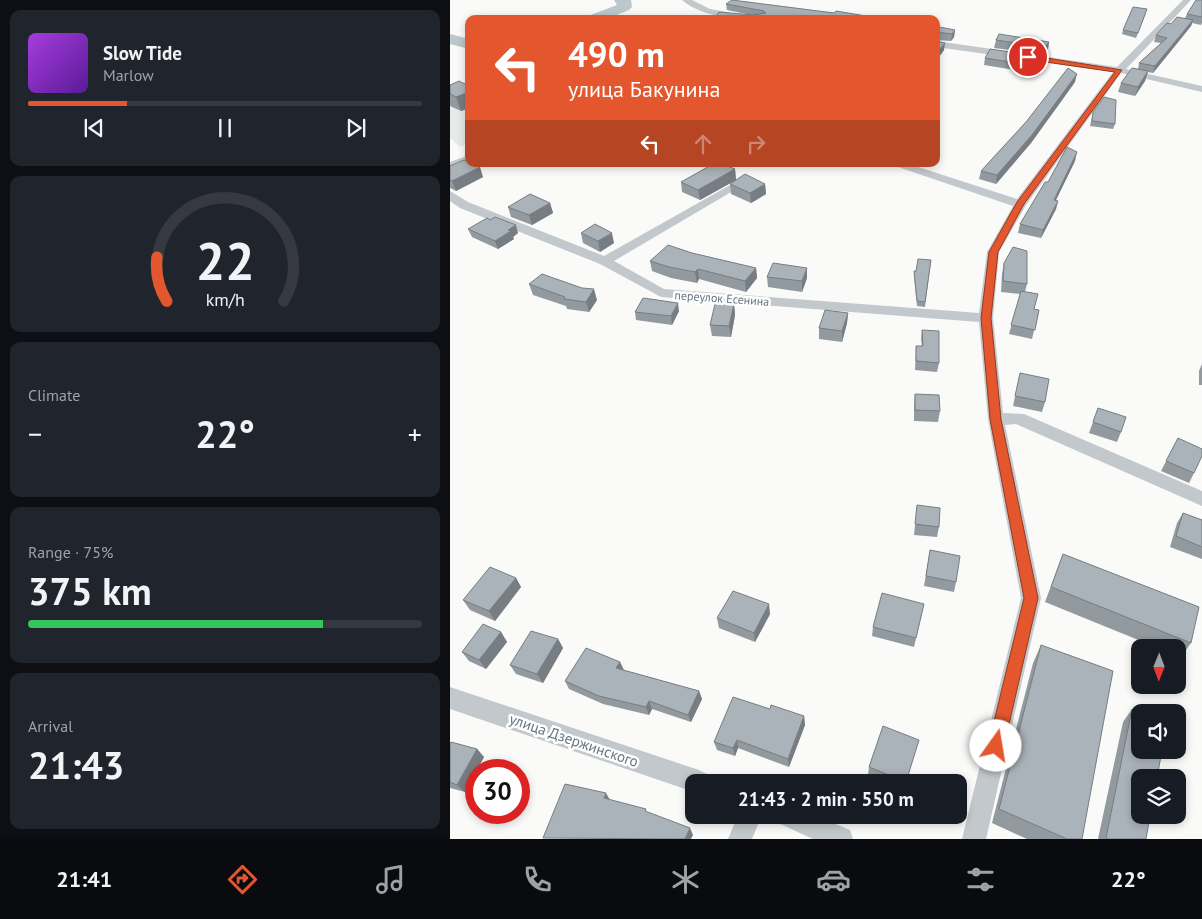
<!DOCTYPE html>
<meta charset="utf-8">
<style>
body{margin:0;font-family:"PT Sans",sans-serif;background:#20242c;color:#f1f3f6;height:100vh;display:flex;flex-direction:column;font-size:19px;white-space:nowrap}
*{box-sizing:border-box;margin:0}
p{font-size:16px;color:#9ea1a6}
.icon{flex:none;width:28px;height:28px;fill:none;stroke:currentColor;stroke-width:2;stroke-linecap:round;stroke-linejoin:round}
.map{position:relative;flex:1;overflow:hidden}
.sheet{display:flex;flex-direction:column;gap:10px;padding:10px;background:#0d0f14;width:450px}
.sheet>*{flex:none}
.banner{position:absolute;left:15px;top:15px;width:475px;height:152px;border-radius:10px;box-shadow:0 2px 8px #0003;background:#e4572e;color:#fff;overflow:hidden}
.needle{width:32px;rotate:181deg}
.tools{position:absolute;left:681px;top:639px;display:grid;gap:10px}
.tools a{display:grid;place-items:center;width:55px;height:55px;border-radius:10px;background:#171b24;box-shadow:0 2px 8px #0003;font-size:25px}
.speed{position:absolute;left:15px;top:759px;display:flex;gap:10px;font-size:25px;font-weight:700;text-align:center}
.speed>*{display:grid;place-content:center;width:65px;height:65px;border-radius:50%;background:#171b24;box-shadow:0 2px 8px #0003;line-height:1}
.speed .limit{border:8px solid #d22;background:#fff;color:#111}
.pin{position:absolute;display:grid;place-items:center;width:42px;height:42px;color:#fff;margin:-21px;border:2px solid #fff;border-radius:50%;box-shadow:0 1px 5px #0007}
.me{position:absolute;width:55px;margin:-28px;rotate:13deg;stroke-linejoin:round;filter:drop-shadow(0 0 4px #0008)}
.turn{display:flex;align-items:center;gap:18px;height:105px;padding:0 20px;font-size:22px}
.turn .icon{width:65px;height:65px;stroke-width:2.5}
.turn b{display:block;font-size:35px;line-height:42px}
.lanes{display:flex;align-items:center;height:48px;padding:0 20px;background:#0003;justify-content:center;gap:25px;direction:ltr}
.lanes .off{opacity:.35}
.big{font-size:38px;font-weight:600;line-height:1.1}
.sheet .widget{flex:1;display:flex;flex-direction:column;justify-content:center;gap:8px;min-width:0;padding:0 18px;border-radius:10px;background:#20242c}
.sheet .dial{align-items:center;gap:0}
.dial svg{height:130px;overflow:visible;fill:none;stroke:#363941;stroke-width:7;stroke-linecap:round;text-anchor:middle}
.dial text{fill:#f1f3f6;stroke:none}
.song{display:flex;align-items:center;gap:15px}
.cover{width:60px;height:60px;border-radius:8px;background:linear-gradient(135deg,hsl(280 70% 55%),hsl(270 70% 35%))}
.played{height:5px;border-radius:2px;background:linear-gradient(90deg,#e4572e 25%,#363941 25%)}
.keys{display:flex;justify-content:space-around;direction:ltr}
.heat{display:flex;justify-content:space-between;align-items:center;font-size:28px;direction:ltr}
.charge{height:8px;border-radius:4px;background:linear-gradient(90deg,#34c759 75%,#363941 0)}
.trip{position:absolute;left:235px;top:774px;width:282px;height:50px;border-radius:10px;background:#171b24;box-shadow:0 2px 8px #0003;font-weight:600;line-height:50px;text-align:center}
.tabs{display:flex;height:80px;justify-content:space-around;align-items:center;background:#090b0e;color:#9ea1a6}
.tabs .icon{width:35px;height:35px}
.tabs .on{color:#e4572e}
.tabs b{font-size:22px;color:#f1f3f6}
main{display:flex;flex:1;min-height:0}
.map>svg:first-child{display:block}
.built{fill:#e8e9e9}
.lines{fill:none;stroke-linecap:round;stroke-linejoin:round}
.river{fill:#bbc7cb;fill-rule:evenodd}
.minor{fill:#c3c8cc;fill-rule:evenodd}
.wall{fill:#929a9f}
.shaded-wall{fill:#777d82}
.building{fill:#aab3b9;stroke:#777d82}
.route{fill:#e4572e;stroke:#94391e}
.labels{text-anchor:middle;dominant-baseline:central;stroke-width:5;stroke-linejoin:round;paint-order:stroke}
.street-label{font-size:12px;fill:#657683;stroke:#fff}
.near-street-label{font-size:15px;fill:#657683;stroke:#fff}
</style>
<main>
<section class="sheet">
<div class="widget">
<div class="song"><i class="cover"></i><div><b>Slow Tide</b><p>Marlow</p></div></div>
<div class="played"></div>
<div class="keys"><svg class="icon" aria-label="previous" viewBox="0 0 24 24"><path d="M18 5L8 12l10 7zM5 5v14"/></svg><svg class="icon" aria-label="pause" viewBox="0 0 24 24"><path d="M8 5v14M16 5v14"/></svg><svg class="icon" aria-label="next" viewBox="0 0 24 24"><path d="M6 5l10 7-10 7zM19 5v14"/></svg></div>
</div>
<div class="widget dial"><svg viewBox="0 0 100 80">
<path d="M14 69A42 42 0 1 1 86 69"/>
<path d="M14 69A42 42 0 0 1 8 42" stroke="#e4572e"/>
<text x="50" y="56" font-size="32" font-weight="700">22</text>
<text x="50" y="72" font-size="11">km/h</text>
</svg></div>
<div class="widget"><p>Climate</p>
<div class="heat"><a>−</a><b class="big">22°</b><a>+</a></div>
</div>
<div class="widget"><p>Range · 75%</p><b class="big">375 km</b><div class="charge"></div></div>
<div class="widget"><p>Arrival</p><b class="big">21:43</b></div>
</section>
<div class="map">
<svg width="752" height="839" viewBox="0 0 752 839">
<rect width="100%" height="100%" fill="#fafaf8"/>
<path class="built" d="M19 84V143L10 147 0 138V91Z"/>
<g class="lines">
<path class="river" d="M164 0H181L182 7 179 10 157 19H135L138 16 167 5Z
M0 34 19 39V49L0 44Z"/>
<path class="minor" d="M232 0H242L260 9 314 19C287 19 253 18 232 0Z
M733 0H741L676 69 752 86V92L671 73 576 205 549 252 543 318 553 413 574 414 752 491V506L566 424 555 425 591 598 536 839H512L571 598 538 419 529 322 211 297 150 264 10 208 0 201V191L18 202 154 256 289 180 293 181 295 183 293 185 164 261 214 289 529 313 537 252 563 206 445 166 443 164H459L567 199 663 72 486 47V41L667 67Z
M19 155V162L0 169V162Z
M0 687 249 770 257 774 261 782H244V792L0 709Z
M288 815H312L302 839H278Z
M324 815H364L400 830 403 839H363L328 823Z"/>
</g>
<path class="wall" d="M752 0V23L751 25 742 23 741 26 703 73 698 72 695 81 685 96 668 92 671 83 688 69 689 63 711 43 704 42 706 35 721 24 735 18 737 14Z
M276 4 384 13 301 15 277 10Z
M696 13 686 38 672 34 673 30Z
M486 30H505L504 37 501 41 486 40Z
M546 40 599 42 598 49 593 54 544 48Z
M486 41 494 50 489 57 486 56Z
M587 56 586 63 577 72 534 65 535 58Z
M625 82 581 143 546 184 529 179 531 171 576 122Z
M0 85 19 86V108L11 111 0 106Z
M643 112 665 124 663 129 640 126Z
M625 161 606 200 608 201 606 209 591 238 568 233 570 224 598 182Z
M0 166 33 177 6 191 0 188Z
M285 169 286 180 250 200 232 192 231 182Z
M280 184H315L316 194 301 203 281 194Z
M100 203 103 213 82 225 61 217 58 207Z
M18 229 68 233 63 237 64 239 48 249 22 237Z
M131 233 164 243 150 252 133 243Z
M242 253 306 268 307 278 296 292 249 279 247 283 221 278 202 271 200 261Z
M481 260 475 307 467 306 464 276V271H466Z
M554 263 577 284 575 292 584 309 589 310 582 339 559 334 570 294 551 292 552 274Z
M317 277 357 278 352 292 318 287Z
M79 284 147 300 139 312 117 309 116 306 83 295Z
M284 304 285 315 281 337 262 336 260 325Z
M229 311 222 325 186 320 185 312Z
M398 313 397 323 392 342 369 339V328Z
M472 330 489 363 487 372 465 370 466 346H472L471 339Z
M752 364V385H749V371Z
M570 373 595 402 592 412 563 406Z
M465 394 490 411 488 422 464 421V404Z
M648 408 671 432 667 442 639 433Z
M728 438 744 473 739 483 711 471Z
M467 505 489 527 487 537 464 535Z
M733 513 752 520V559L720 547 727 523Z
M480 550 506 582 504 592 474 586Z
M613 554 741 643 731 657 728 655V648H708L595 602Z
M66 578 71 587 45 621 20 610 13 600Z
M472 613 464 647 422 636 423 627Z
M320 614 305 642 269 628 267 618Z
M51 632 57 642 36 669 19 661 12 652Z
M108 639 113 648 93 683 66 674 60 665Z
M591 645 632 839H577L542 823 583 663Z
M170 662 173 670 249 691 252 699 241 722 202 709 199 715 153 704 119 689 115 681Z
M320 709 354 716 355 725 339 767 288 748 285 756 267 750 264 742Z
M682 709 696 839H648L673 722Z
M469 740 456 782H437L418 775 419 767Z
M0 744 27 749 34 757 27 770H26L15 792 0 788Z"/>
<path class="shaded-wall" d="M743 20 741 26 703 73 705 66Z
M505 30 504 37 501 41 502 34Z
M599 42 598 49 593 54 595 47Z
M495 43 494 50 489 57 490 49Z
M587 56 586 63 577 72 579 65Z
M698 71 695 81 685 96 688 87Z
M627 74 625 82 581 143 546 184 547 175Z
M19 92V108L11 111 6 97Z
M627 152 625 161 602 208 604 200Z
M30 167 33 177 6 191 2 181Z
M285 169 286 180 250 200 248 190Z
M315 184 316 194 301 203 300 193Z
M608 201 606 209 591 238 593 230Z
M100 203 103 213 82 225 79 215Z
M66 225 68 233 63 237 64 239 48 249 45 241 58 230Z
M162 233 164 243 150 252 148 241Z
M306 268 307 278 296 292 295 281Z
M357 268V278L352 292V281Z
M248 269 249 279 247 283 245 272Z
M144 289 147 300 139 312 136 302Z
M228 303 229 311 222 325 221 316Z
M284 304 285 315 281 337 279 326Z
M398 313 397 323 392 342V331Z
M66 578 71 587 45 621 39 611Z
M319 604 320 614 305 642 304 633Z
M51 632 57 642 36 669 29 660Z
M108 639 113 648 93 683 87 674Z
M170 662 174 670 166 668Z
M249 691 252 699 241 722 238 715Z
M199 701 202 709 199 715 196 707Z
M354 716 355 725 339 767 338 759Z
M287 740 288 748 285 756 283 748Z
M27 749 34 757 27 770H26V771L15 792 7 785Z
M156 793 160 800 154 798Z
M240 828 243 835 241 839H235Z"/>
<path class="building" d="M282 0 384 13 386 11 434 19H264L269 12 303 15 316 13 314 11 276 4Z
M746 0H752V17L737 14Z
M683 7 697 9 688 33 673 30Z
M727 17 743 20 705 66 689 63 717 38 706 35 717 23 721 24Z
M489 27 505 30 502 34 486 32V30Z
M549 34 599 42 595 47 546 40Z
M486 41 495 43 490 49H486Z
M540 49 587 56 579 65 535 58Z
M618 68 627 74 582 135 547 175 531 171 576 122Z
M682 68 698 71 688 87 671 83Z
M9 81 19 86V92L6 97 0 94V85Z
M654 97 666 100 665 124 642 121 643 112Z
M617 147 627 152 604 200 608 201 593 230 570 224 595 182H598Z
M14 160 19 162V164H22L30 167 2 181 0 180V166Z
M263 164H273L285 169 248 190 231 182Z
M295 174 315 184 300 193 280 184Z
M80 194 100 203 79 215 58 207Z
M45 217 66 225 58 230 61 231 45 241 18 229 37 218 40 220Z
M145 224 162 233 148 241 131 233Z
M218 245 242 253 306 268 295 281 248 269 245 272 219 267 200 261Z
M563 247 577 251V284L553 281 554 263Z
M468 259 481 260 475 302 467 301 464 271H466Z
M323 263 357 268 352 281 317 277Z
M92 274 132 288 144 289 136 302 114 299 115 297 79 284Z
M571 291 588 294 584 309 589 310 585 330 561 325Z
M193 298 228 303 221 316 185 312Z
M265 304H284L279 326 260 325Z
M375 310 398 313 392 331 369 328Z
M472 330 489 331V363L466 361V346H473Z
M570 373 599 379 595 402 565 396Z
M465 394 489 395 490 411 465 410Z
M648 408 676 417 671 432 643 422Z
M728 438 752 449V456L744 473 716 461Z
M467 505 490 508 489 527 465 524Z
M733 513 752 520V547L726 536Z
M480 550 510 556 506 582 476 576Z
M613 554 749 607 741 643 601 587Z
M40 567 66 578 39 611 13 600Z
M283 591 319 604 304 633 267 618Z
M432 593 474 604 466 638 423 627Z
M33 624 51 632 29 660 12 652Z
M81 631 108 639 87 674 60 665Z
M591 645 663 671 632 839H617L549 809Z
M136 648 170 662 166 668 249 691 238 715 199 701 196 707 149 696 115 681Z
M283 697 320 709 321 705 354 716 338 759 287 740 283 748 264 742Z
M682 709 690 712V750H712L707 778H690V815H700L696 839H658L656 838Z
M433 726 469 740 456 782 419 767Z
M1 742 27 749 7 785 0 782V744Z
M115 784 156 793 154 798 196 809 195 811 240 828 235 839 93 838Z"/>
<path class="route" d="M578 55 672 70 574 204 548 252 541 318 551 419 588 598 554 746 552 752 546 754 541 752 538 746 574 598 540 419 531 318 539 252 567 202 665 72 575 59V57Z"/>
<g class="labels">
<g class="street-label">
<text transform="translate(272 298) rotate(4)">переулок Есенина</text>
</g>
<g class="near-street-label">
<text transform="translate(124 740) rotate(19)">улица Дзержинского</text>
</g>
</g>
</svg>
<div class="tools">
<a><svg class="needle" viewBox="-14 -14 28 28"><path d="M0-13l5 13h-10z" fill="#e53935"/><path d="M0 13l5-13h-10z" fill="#9ea1a6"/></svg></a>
<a><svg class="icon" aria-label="sound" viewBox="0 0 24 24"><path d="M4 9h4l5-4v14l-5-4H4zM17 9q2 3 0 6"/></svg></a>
<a><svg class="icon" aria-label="layers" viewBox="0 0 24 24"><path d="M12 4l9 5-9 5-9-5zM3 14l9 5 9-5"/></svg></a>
</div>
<div class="speed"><div class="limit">30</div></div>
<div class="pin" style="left:578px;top:57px;background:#d93025"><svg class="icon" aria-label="arrive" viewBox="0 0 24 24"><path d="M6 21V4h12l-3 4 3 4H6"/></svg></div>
<svg class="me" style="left:546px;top:746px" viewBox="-20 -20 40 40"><circle r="19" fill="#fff"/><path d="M0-13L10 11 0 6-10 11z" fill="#e4572e"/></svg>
<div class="trip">21:43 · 2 min · 550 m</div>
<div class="banner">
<div class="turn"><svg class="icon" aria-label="left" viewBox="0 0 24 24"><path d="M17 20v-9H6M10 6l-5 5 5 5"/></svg><div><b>490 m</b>улица Бакунина</div></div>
<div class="lanes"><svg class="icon" aria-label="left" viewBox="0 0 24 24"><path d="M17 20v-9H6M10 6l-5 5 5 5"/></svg><svg class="icon off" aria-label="ahead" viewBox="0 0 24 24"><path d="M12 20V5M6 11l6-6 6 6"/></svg><svg class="icon off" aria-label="right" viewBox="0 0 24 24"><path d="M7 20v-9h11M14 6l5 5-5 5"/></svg></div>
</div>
</div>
</main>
<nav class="tabs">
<b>21:41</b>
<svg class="icon on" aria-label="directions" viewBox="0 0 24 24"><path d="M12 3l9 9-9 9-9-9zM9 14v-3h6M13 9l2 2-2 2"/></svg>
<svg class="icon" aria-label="music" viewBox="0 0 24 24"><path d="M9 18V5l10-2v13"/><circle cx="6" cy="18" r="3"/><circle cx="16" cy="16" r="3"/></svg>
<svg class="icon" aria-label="phone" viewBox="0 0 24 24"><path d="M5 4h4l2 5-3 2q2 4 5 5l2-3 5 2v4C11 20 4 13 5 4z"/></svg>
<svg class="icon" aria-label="climate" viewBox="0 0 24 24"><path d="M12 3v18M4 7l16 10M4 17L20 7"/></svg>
<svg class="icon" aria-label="car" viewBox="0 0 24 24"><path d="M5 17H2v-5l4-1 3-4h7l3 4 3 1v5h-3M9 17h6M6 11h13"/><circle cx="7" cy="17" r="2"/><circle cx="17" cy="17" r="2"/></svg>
<svg class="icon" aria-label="filters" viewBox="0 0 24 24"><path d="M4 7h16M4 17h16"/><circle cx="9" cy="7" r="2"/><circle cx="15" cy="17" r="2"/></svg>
<b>22°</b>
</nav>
